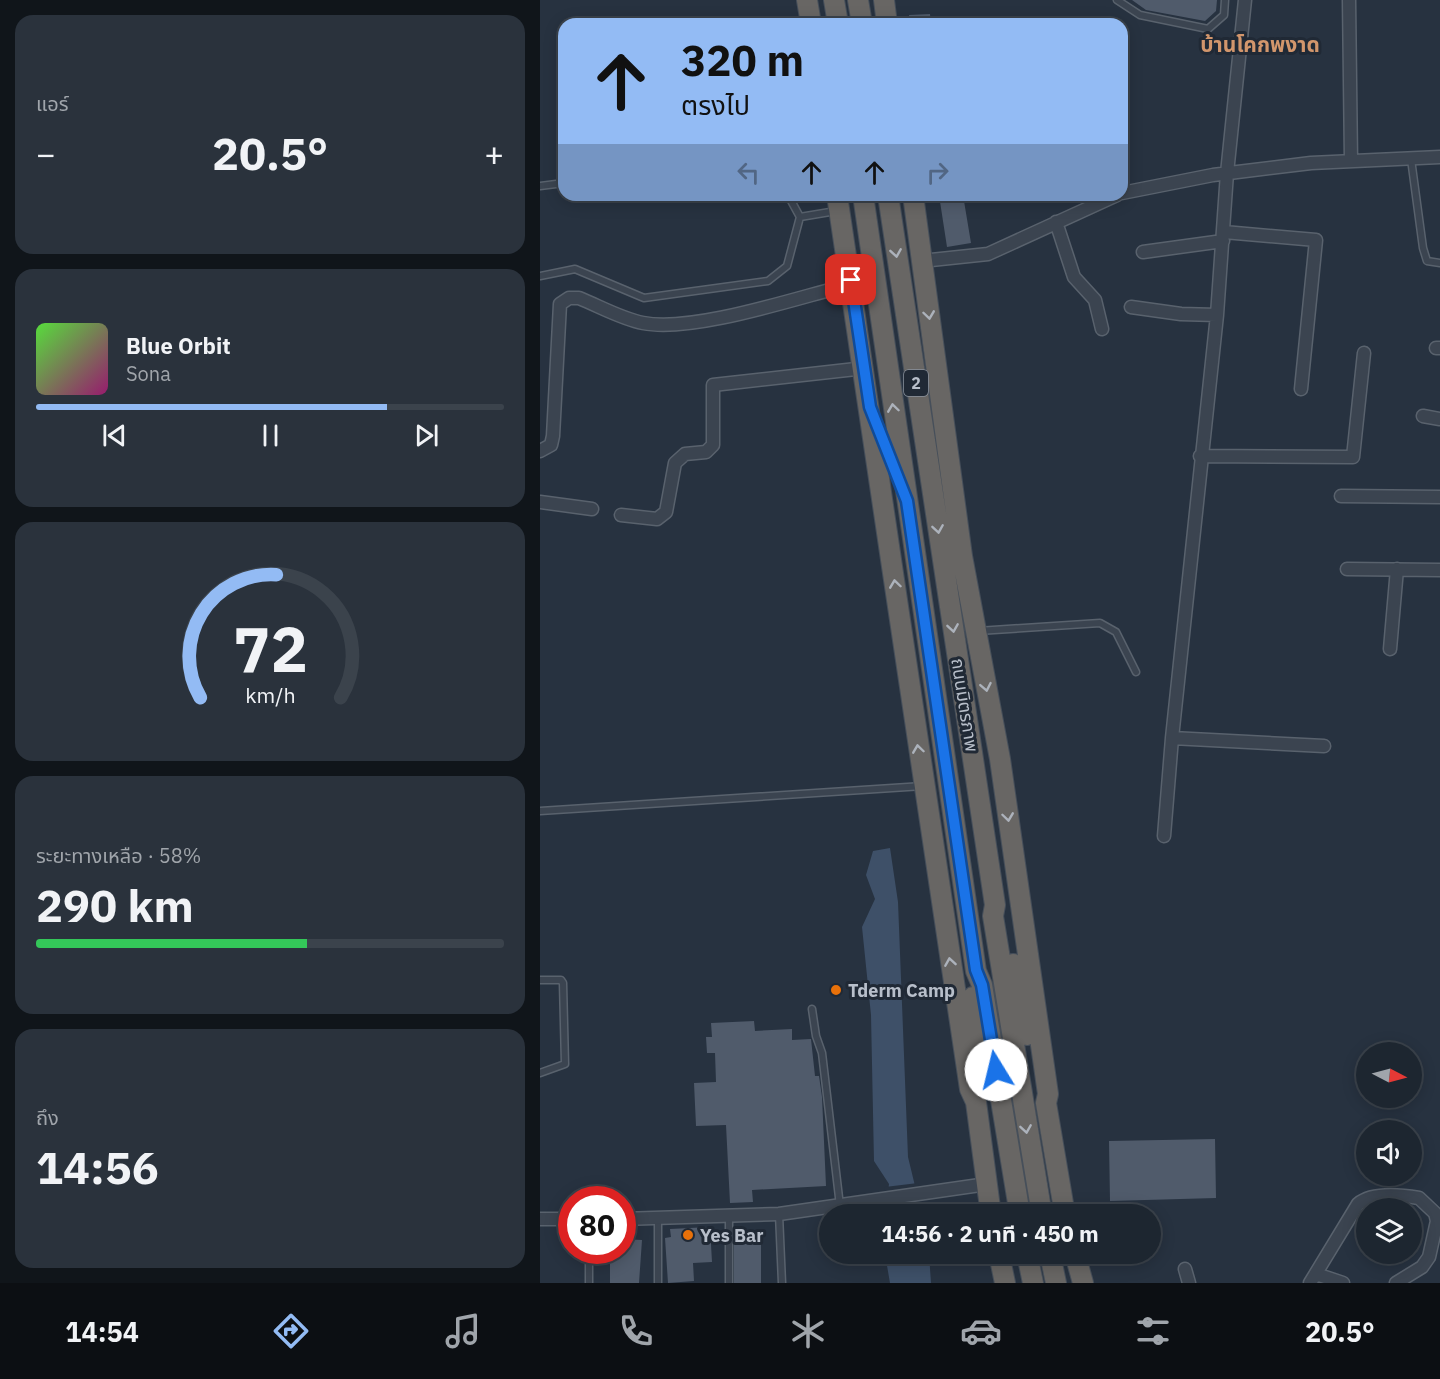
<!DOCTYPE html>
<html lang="th">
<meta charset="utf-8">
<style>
body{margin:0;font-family:"IBM Plex Sans","Noto Sans Thai",sans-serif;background:#2a323c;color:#f1f3f6;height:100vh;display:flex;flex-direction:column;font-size:22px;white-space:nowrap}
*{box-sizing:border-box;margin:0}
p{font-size:20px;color:#a0a5ab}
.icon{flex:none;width:33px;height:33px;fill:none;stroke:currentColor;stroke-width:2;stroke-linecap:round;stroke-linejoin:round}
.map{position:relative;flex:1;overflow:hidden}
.details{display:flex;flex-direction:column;gap:15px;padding:15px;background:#10151a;width:540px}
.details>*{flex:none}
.guide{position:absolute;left:18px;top:18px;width:570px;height:183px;border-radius:18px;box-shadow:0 3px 15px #0003,0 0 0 2px #3b434c;background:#93bbf4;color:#111;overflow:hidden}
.needle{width:39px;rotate:96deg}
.fabs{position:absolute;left:816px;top:1042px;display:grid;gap:12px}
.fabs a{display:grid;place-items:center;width:66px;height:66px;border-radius:50%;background:#1d2630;box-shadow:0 3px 15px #0003,0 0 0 2px #3b434c;font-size:30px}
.speed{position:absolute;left:18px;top:1186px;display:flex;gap:12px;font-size:30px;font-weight:700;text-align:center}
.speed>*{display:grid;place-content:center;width:78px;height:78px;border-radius:50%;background:#1d2630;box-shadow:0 3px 15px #0003,0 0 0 2px #3b434c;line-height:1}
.speed .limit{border:9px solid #d22;background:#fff;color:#111}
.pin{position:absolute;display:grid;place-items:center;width:51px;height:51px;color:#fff;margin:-26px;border-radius:12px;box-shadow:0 3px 9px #0006}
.me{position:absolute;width:66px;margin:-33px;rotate:351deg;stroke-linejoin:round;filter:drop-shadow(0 0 4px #0008)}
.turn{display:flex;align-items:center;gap:21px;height:126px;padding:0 24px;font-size:27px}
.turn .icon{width:78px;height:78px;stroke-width:2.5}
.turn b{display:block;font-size:42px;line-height:51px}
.lanes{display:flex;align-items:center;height:57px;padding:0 24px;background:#0003;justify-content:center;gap:30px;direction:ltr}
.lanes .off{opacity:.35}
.big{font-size:45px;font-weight:700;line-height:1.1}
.details .tile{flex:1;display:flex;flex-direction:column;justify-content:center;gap:9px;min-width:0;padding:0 21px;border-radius:18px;background:#2a323c}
.details .dial{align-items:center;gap:0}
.dial svg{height:156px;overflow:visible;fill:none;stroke:#3b434c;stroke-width:7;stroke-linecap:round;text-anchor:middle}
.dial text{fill:#f1f3f6;stroke:none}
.song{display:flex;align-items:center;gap:18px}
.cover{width:72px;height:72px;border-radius:9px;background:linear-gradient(135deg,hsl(110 70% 55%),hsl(320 70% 35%))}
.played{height:6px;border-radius:3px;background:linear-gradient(90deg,#93bbf4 75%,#3b434c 75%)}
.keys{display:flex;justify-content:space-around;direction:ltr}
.heat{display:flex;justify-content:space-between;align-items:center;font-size:33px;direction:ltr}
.charge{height:9px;border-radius:4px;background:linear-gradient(90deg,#34c759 58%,#3b434c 0)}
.trip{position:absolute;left:279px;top:1204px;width:342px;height:60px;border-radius:30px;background:#1d2630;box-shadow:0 3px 15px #0003,0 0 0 2px #3b434c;font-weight:700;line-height:60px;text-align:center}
.tabs{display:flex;height:96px;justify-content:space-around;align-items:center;background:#0c0f13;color:#a0a5ab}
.tabs .icon{width:42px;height:42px}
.tabs .selected{color:#93bbf4}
.tabs b{font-size:27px;color:#f1f3f6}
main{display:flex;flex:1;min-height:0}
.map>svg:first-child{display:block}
.water{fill:#3e5068}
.pier{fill:#273240}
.building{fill:#505b6b}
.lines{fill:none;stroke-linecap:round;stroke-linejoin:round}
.service-casing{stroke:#59626d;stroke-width:9}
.minor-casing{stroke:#59626d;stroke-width:15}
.trunk-casing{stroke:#464f5a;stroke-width:22}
.service{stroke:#3b4450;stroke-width:6}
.minor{stroke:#3b4450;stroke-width:12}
.trunk{stroke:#686664;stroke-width:20}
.oneway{stroke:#acb2bb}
.route-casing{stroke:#114b97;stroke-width:15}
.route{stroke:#1a73e8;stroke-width:10}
.food-dot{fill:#e8710a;stroke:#202935;stroke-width:2}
.labels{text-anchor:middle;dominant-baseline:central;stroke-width:6;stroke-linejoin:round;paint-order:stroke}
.shield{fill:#202935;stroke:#8a929d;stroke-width:1.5}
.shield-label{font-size:16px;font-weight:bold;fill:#b8bfca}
.street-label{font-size:18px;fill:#b8bfca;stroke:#202935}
.poi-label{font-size:18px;font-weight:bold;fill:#b8bfca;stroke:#202935;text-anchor:start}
.quarter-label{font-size:21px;font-weight:bold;fill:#d2966c;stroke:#202935}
</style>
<main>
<section class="details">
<div class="tile"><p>แอร์</p>
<div class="heat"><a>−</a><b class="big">20.5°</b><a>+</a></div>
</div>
<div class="tile">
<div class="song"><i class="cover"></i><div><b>Blue Orbit</b><p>Sona</p></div></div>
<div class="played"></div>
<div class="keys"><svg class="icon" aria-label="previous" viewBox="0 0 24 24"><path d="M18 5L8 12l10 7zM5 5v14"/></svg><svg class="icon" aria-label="pause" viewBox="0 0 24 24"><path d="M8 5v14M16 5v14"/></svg><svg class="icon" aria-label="next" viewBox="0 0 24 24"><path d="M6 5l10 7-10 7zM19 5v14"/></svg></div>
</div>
<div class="tile dial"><svg viewBox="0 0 100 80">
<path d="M14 69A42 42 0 1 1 86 69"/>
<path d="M14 69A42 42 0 0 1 53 6" stroke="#93bbf4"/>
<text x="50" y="56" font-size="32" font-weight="700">72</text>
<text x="50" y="72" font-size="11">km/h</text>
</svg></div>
<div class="tile"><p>ระยะทางเหลือ · 58%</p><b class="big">290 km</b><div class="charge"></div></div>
<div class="tile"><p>ถึง</p><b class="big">14:56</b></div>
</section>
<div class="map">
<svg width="900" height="1283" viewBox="0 0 900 1283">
<rect width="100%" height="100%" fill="#273240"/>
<path class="water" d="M350 848 358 902 368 1157 382 1215H345L349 1184 334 1161 331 1015 322 927 335 899 326 875 333 851Z
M345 1254H389L391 1283H350Z"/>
<path class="pier" d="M378 1183 385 1215H342L345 1187Z"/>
<path class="building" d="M592 0H677L676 11 665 21 606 10Z
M390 14 391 24H370L369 15Z
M399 195H423L431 243 407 247Z
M214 1021 215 1031 252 1029V1040L271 1039 275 1076H279L282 1097 286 1186 212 1190 213 1202 190 1203 186 1125 156 1126 154 1083 176 1082 175 1053H167L166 1037H172L171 1023Z
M675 1139 676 1198 570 1201 569 1141Z
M170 1227 172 1262 153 1263 154 1281 128 1283 125 1238 131 1237 130 1229Z
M194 1238H221V1283H194Z
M82 1239 102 1240 99 1283H70V1251H82Z"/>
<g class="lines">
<g class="service-casing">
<path id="service" d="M577 0 600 15 668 29 684 15 685 0
M871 159 883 248 887 261 900 263
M0 186 24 183
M248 195 260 217
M0 276 35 269 104 298 228 281 247 266 260 217 296 211
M438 631 560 623 576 632 596 672
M0 811 383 786
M0 980H21L23 983 25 1064 0 1073
M272 1009 276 1036 282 1053 300 1206
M239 1214 242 1283
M118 1219V1283
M49 1283V1251
M189 1283V1216"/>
</g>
<g class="minor-casing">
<path id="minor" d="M705 0 687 173 677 315 632 738 784 746
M809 0 811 161
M582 193 673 175 771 163 900 157
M516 222 534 277 555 300 562 329
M684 232 776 240 761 389
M603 252 683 241
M391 260 448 254 577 195
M591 307 641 314 677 315
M896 348H900
M883 416 900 419
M0 451 11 445 13 436 20 304 29 298H39C59 306 82 319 103 323 154 333 259 297 312 284
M660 456 813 457 824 353
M801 496 900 497
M0 502 52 509
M81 515 117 519 126 512 135 463 145 454 166 452 173 445V385L325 368
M807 569 900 570
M850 649 857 569
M624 836 632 738
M0 1219H32
M82 1219 239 1214 447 1184
M645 1269 649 1283
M776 1274 803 1283
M770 1283 818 1204C832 1192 861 1195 879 1198L895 1213 897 1221 889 1257 882 1267 856 1283"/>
</g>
<g class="trunk-casing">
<path id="trunk" d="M267 0 271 24
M294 0 298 24
M318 0 322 24
M344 0 347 24
M297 195C342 493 384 791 430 1089L436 1102 451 1215
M323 195 436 971 442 985 480 1215
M348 195 455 905 453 916 502 1215
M373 195 422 556 460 759 508 1094 506 1103 525 1215
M473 964 487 1035
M433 997 437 1058
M459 1254 465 1283
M487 1254 493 1283
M510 1254 516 1283
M535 1254 543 1283"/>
</g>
<use href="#service" class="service"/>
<use href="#minor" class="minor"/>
<use href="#trunk" class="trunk"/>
</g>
<defs><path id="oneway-chevron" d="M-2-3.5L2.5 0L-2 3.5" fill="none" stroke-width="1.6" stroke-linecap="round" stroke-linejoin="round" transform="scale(1.5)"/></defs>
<g class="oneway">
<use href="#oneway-chevron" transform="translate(356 253) rotate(81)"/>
<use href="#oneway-chevron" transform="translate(389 315) rotate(82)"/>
<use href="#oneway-chevron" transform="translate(353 408) rotate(-98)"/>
<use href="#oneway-chevron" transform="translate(398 529) rotate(81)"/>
<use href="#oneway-chevron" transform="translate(355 584) rotate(-98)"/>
<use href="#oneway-chevron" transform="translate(413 628) rotate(81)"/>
<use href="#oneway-chevron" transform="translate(446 687) rotate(79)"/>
<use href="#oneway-chevron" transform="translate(378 749) rotate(-98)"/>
<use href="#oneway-chevron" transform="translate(468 817) rotate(82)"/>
<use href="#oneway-chevron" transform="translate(410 962) rotate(-99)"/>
<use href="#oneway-chevron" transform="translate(486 1129) rotate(81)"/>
</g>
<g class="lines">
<g class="route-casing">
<path id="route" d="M311 280 330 407 367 501 436 970 442 985 456 1070"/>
</g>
<use href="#route" class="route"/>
</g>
<g class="food-dot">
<circle cx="296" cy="990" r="6"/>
<circle cx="148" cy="1235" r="6"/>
</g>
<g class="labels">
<rect class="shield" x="364" y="370" width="24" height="26" rx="4.5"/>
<g class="shield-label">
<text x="376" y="383">2</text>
</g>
<g class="street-label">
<text transform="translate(425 705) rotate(81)">ถนนมิตรภาพ</text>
</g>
<g class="poi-label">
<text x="308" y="990">Tderm Camp</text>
<text x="160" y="1235">Yes Bar</text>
</g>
<g class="quarter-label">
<text x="720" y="44">บ้านโคกพงาด</text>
</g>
</g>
</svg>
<div class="fabs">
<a><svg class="needle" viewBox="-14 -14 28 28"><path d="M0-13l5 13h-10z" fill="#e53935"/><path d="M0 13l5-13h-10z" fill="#a0a5ab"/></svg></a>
<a><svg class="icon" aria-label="sound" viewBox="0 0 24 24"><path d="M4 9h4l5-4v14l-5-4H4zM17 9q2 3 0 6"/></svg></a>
<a><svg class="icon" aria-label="layers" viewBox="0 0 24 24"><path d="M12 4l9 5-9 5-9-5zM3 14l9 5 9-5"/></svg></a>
</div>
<div class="speed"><div class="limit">80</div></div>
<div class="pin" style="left:311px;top:280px;background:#d93025"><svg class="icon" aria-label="arrive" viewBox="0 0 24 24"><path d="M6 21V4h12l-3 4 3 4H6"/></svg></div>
<svg class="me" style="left:456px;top:1070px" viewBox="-20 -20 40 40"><circle r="19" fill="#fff"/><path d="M0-13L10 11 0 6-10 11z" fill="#1a73e8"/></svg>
<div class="trip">14:56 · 2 นาที · 450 m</div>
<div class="guide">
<div class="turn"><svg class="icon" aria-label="ahead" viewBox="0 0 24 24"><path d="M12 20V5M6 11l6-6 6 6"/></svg><div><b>320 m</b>ตรงไป</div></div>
<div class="lanes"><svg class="icon off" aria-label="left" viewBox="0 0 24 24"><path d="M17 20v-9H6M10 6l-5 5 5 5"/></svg><svg class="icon" aria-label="ahead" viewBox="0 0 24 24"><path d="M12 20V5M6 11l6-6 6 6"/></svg><svg class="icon" aria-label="ahead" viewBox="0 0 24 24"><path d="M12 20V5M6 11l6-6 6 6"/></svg><svg class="icon off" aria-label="right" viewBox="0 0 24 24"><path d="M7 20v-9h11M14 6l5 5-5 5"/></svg></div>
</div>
</div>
</main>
<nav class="tabs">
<b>14:54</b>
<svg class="icon selected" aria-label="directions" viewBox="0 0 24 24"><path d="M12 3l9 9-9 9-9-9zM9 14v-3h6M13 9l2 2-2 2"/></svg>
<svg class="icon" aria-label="music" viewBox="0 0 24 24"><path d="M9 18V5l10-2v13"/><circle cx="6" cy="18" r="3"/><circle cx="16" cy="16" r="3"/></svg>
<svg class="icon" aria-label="phone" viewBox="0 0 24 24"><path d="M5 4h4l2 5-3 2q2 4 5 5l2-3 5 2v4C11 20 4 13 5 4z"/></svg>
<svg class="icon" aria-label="climate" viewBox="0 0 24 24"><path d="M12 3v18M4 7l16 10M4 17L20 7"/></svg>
<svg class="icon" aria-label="car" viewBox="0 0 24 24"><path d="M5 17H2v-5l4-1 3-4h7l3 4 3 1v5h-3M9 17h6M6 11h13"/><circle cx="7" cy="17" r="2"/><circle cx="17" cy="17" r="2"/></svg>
<svg class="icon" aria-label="filters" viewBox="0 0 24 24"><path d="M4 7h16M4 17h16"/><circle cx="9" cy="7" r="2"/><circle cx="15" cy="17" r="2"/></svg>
<b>20.5°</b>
</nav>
